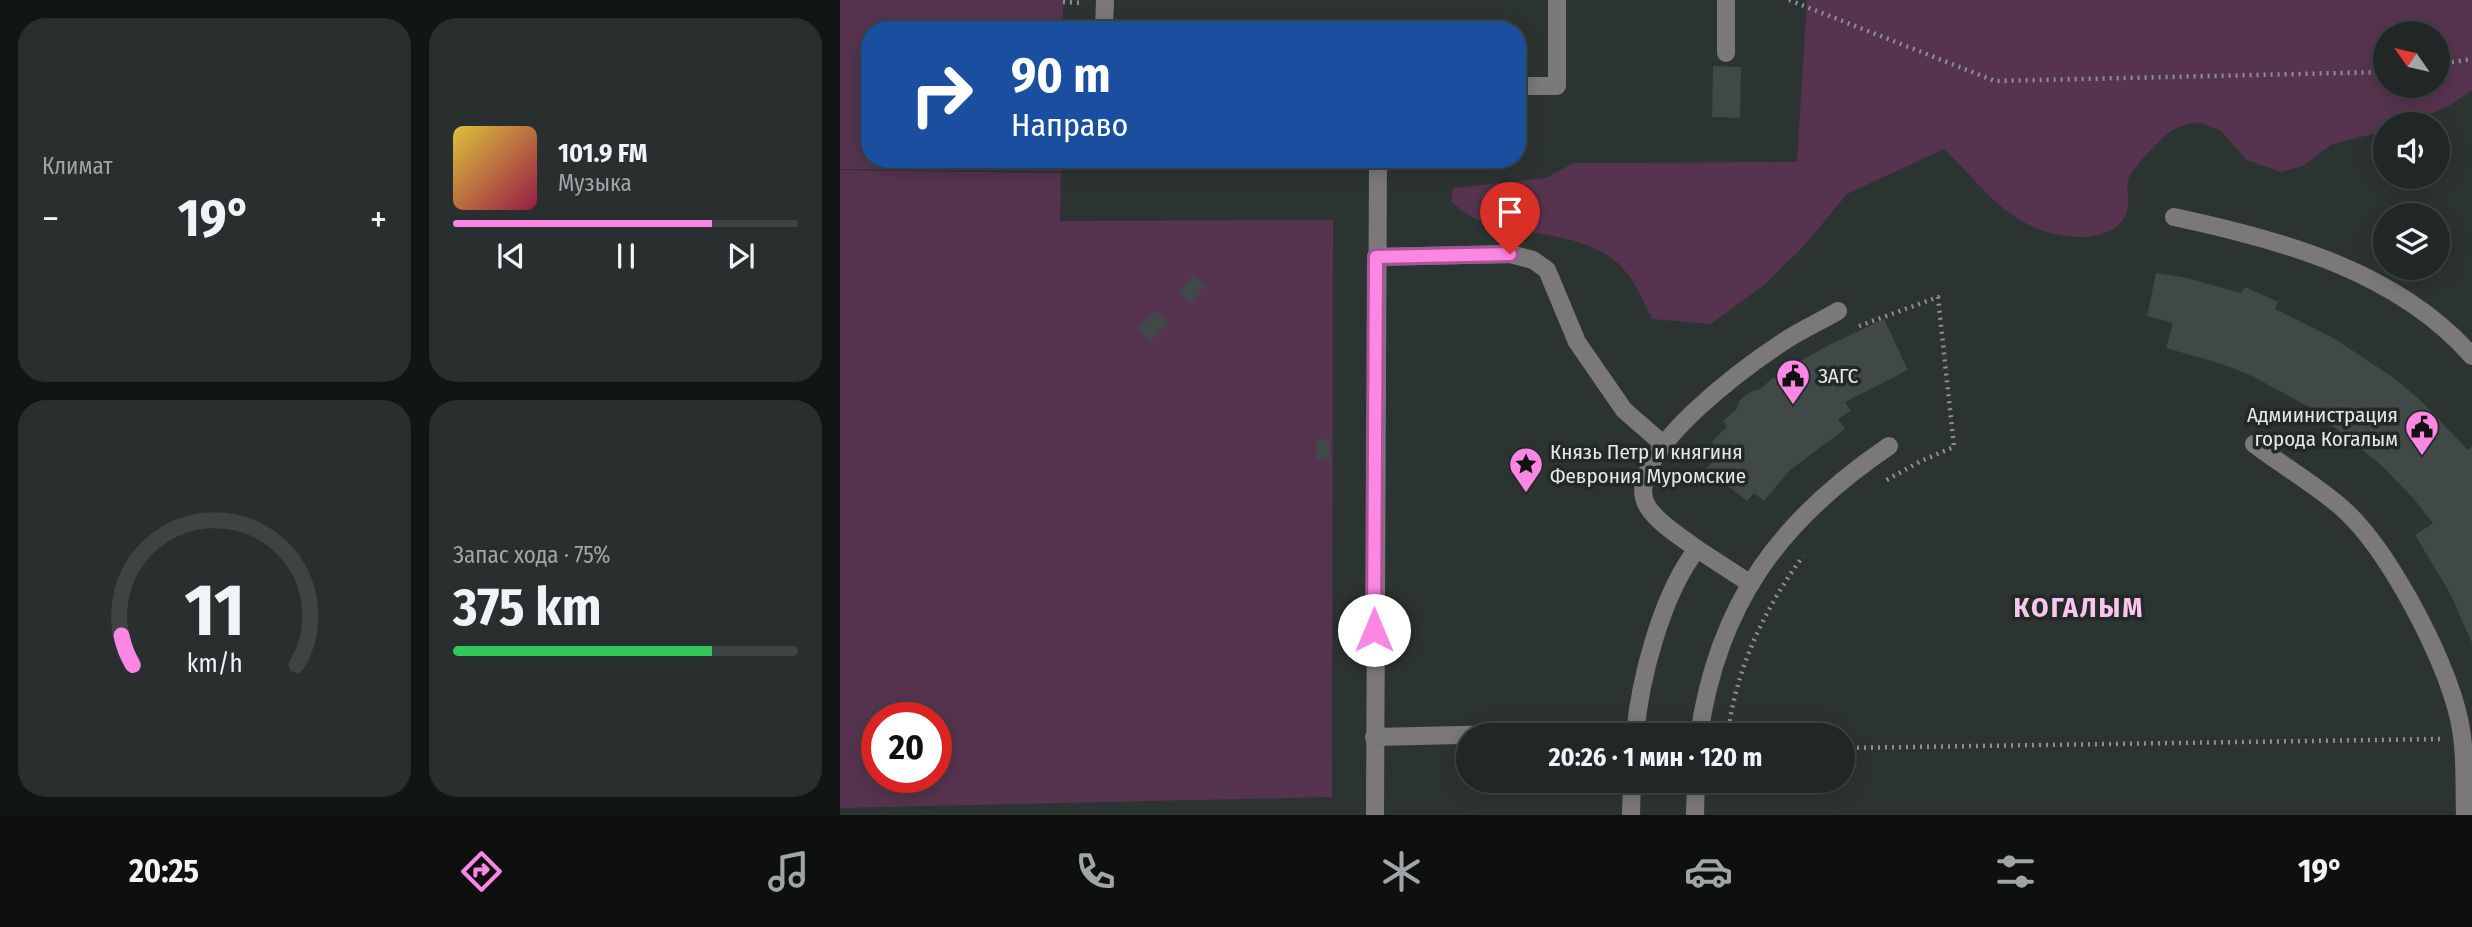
<!DOCTYPE html>
<html lang="ru">
<meta charset="utf-8">
<style>
body{margin:0;font-family:"Fira Sans Condensed",sans-serif;background:#292f2e;color:#f1f3f6;height:100vh;display:flex;flex-direction:column;font-size:26px;white-space:nowrap}
*{box-sizing:border-box;margin:0}
p{font-size:23px;color:#a2a5a7}
.icon{flex:none;width:38px;height:38px;fill:none;stroke:currentColor;stroke-width:2;stroke-linecap:round;stroke-linejoin:round}
.map{position:relative;flex:1;overflow:hidden}
.details{display:flex;flex-direction:column;gap:18px;padding:18px;background:#121515;width:840px}
.details>*{flex:none}
.hud{position:absolute;left:21px;top:21px;width:665px;height:147px;border-radius:28px;box-shadow:0 4px 18px #0003,0 0 0 2px #3e4443;background:#1a4fa0;color:#fff;overflow:hidden}
.needle{width:46px;rotate:304deg}
.buttons{position:absolute;left:1533px;top:21px;display:grid;gap:14px}
.buttons a{display:grid;place-items:center;width:77px;height:77px;border-radius:50%;background:#212726;box-shadow:0 4px 18px #0003,0 0 0 2px #3e4443;font-size:35px}
.speed{position:absolute;left:21px;top:702px;display:flex;gap:14px;font-size:35px;font-weight:700;text-align:center}
.speed>*{display:grid;place-content:center;width:91px;height:91px;border-radius:50%;background:#212726;box-shadow:0 4px 18px #0003,0 0 0 2px #3e4443;line-height:1}
.speed .limit{border:10px solid #d22;background:#fff;color:#111}
.pin{position:absolute;display:grid;place-items:center;width:60px;height:60px;color:#fff;margin:-72px -30px;border-radius:50% 50% 50% 0;rotate:-45deg;box-shadow:0 0 7px #0007}
.pin .icon{rotate:45deg}
.me{position:absolute;width:77px;margin:-38px;rotate:0deg;stroke-linejoin:round;filter:drop-shadow(0 0 5px #0008)}
.turn{display:flex;align-items:center;gap:24px;height:147px;padding:0 35px;font-size:32px}
.turn .icon{width:91px;height:91px;stroke-width:2.5}
.turn b{display:block;font-size:49px;line-height:60px}
.big{font-size:52px;font-weight:700;line-height:1.1}
.details .tile{flex:1;display:flex;flex-direction:column;justify-content:center;gap:10px;min-width:0;padding:0 24px;border-radius:28px;background:#292f2e}
.details .dial{align-items:center;gap:0}
.dial svg{height:182px;overflow:visible;fill:none;stroke:#3e4443;stroke-width:7;stroke-linecap:round;text-anchor:middle}
.dial text{fill:#f1f3f6;stroke:none}
.song{display:flex;align-items:center;gap:21px}
.cover{width:84px;height:84px;border-radius:10px;background:linear-gradient(135deg,hsl(50 70% 55%),hsl(340 70% 35%))}
.played{height:7px;border-radius:4px;background:linear-gradient(90deg,#fc86e4 75%,#3e4443 75%)}
.keys{display:flex;justify-content:space-around;direction:ltr}
.heat{display:flex;justify-content:space-between;align-items:center;font-size:38px;direction:ltr}
.charge{height:10px;border-radius:5px;background:linear-gradient(90deg,#34c759 75%,#3e4443 0)}
.details .tiles{flex:1;display:grid;gap:18px;grid-template-columns:repeat(2,1fr)}
.trip{position:absolute;left:616px;top:723px;width:399px;height:70px;border-radius:35px;background:#212726;box-shadow:0 4px 18px #0003,0 0 0 2px #3e4443;font-weight:700;line-height:70px;text-align:center}
.dock{display:flex;height:112px;justify-content:space-around;align-items:center;background:#0d100f;color:#a2a5a7}
.dock .icon{width:49px;height:49px}
.dock .current{color:#fc86e4}
.dock b{font-size:32px;color:#f1f3f6}
main{display:flex;flex:1;min-height:0}
.map>svg:first-child{display:block}
.green{fill:#56344f;fill-rule:evenodd}
.building{fill:#404947}
.lines{fill:none;stroke-linecap:round;stroke-linejoin:round}
.path{stroke:#8a918f;stroke-width:4.5;stroke-dasharray:2 5;stroke-linecap:butt}
.minor{stroke:#7b787a;stroke-width:18}
.route-casing{stroke:#a45794;stroke-width:18}
.route{stroke:#fc86e4;stroke-width:12}
.labels{text-anchor:middle;dominant-baseline:central;stroke-width:7;stroke-linejoin:round;paint-order:stroke}
.poi-label{font-size:21px;fill:#e4eae8;stroke:#222a28;text-anchor:start}
.district-label{font-size:28px;font-weight:bold;letter-spacing:2px;fill:#fac4ec;stroke:#222a28}
</style>
<main>
<section class="details">
<div class="tiles">
<div class="tile"><p>Климат</p>
<div class="heat"><a>−</a><b class="big">19°</b><a>+</a></div>
</div>
<div class="tile">
<div class="song"><i class="cover"></i><div><b>101.9 FM</b><p>Музыка</p></div></div>
<div class="played"></div>
<div class="keys"><svg class="icon" aria-label="previous" viewBox="0 0 24 24"><path d="M18 5L8 12l10 7zM5 5v14"/></svg><svg class="icon" aria-label="pause" viewBox="0 0 24 24"><path d="M8 5v14M16 5v14"/></svg><svg class="icon" aria-label="next" viewBox="0 0 24 24"><path d="M6 5l10 7-10 7zM19 5v14"/></svg></div>
</div>
<div class="tile dial"><svg viewBox="0 0 100 80">
<path d="M14 69A42 42 0 1 1 86 69"/>
<path d="M14 69A42 42 0 0 1 9 56" stroke="#fc86e4"/>
<text x="50" y="56" font-size="32" font-weight="700">11</text>
<text x="50" y="72" font-size="11">km/h</text>
</svg></div>
<div class="tile"><p>Запас хода · 75%</p><b class="big">375 km</b><div class="charge"></div></div>
</div>
</section>
<div class="map">
<svg width="1632" height="815" viewBox="0 0 1632 815">
<rect width="100%" height="100%" fill="#2c3432"/>
<path class="green" d="M0 0H223V30H30V159H221V171L0 169Z
M967 0H1632V90L1612 104 1569 124H1545V131L1492 144 1463 166 1441 172 1407 160 1381 131 1358 122C1350 124 1340 126 1333 130 1322 136 1295 166 1289 177 1284 189 1293 205 1284 218 1277 231 1256 237 1242 237 1173 236 1149 192 1104 149L1007 194 962 248 924 285 871 324 812 319C805 305 799 289 789 276 754 227 682 240 632 217 625 214 618 207 611 202L613 188 706 178 734 163 957 162ZM1545 33H1598V86H1545Z
M0 170 221 173 220 221 493 220 492 797 0 808ZM37 718H96V777H37Z"/>
<path class="building" d="M873 66 901 67 900 118 872 117Z
M1316 273 1347 278 1401 293 1405 287 1438 302 1435 309 1495 339 1554 378 1579 399 1628 450 1632 447V643L1611 595 1575 535 1593 523 1573 498 1540 464 1469 407 1410 375 1382 364 1326 348 1333 323 1307 316Z
M354 274 366 286 350 303 338 292Z
M317 310 329 323 310 342 297 329Z
M1044 319 1068 370 1005 402 1011 411 998 419 1005 429 950 470 924 501 914 493 907 501 866 469 881 451 872 442 887 426 883 421 896 410 900 400 910 392 920 389 934 377 939 383 959 368 956 363 991 344Z
M476 439H490V460H476Z"/>
<g class="lines">
<path class="path" d="M949 0 1155 81 1545 72
M223 2 243 3
M1598 64 1632 59
M1019 326 1098 297 1114 447 1081 461 1043 482
M888 735C895 670 925 608 963 556
M1003 748 1600 739"/>
<path class="minor" d="M886 0V53
M264 30 265 0
M677 86H717V0
M1334 217C1442 240 1557 271 1632 356
M536 257 670 254 693 260 707 270 737 342 784 410 824 445
M1414 444C1442 465 1474 484 1501 507 1547 547 1606 658 1619 719 1626 749 1624 784 1625 815
M857 549 911 584
M795 735C800 678 822 594 857 549 841 537 808 517 804 498 792 448 909 364 946 340 963 329 981 321 998 311
M859 735C878 603 940 520 1049 446
M534 737 795 731
M535 815 538 159
M791 815 792 780
M855 815 856 780"/>
</g>
<g class="lines">
<g class="route-casing">
<path id="route" d="M534 630 536 257 670 254"/>
</g>
<use href="#route" class="route"/>
</g>
<defs>
<g id="civic-pin" transform="scale(1.75)"><path d="M0 17L-7.5 6A9.5 9.5 0 1 1 7.5 6Z" fill="#fc86e4" stroke="#222a28"/><path d="M-.6-6.5H3V-4.5H.6V-3L4-1V1h2V6H-6V1h2V-1L-.6-3ZM-1.2 2.5V6h2.4V2.5Z" fill="#111"/></g>
<g id="sight-pin" transform="scale(1.75)"><path d="M0 17L-7.5 6A9.5 9.5 0 1 1 7.5 6Z" fill="#fc86e4" stroke="#222a28"/><path d="M0-6L1.8-2.2L6-1.7L2.9 1.2L3.7 5.4L0 3.3L-3.7 5.4L-2.9 1.2L-6-1.7L-1.8-2.2Z" fill="#111"/></g>
</defs>
<g fill-rule="evenodd">
<use href="#civic-pin" x="953" y="376"/>
<use href="#civic-pin" x="1582" y="427"/>
<use href="#sight-pin" x="686" y="464"/>
</g>
<g class="labels">
<g class="poi-label">
<text x="978" y="376">ЗАГС</text>
<text x="1558" y="415" text-anchor="end">Адмиинистрация<tspan x="1558" dy="24">города Когалым</tspan></text>
<text x="710" y="452">Князь Петр и княгиня<tspan x="710" dy="24">Феврония Муромские</tspan></text>
</g>
<g class="district-label">
<text x="1239" y="607">КОГАЛЫМ</text>
</g>
</g>
</svg>
<div class="buttons">
<a><svg class="needle" viewBox="-14 -14 28 28"><path d="M0-13l5 13h-10z" fill="#e53935"/><path d="M0 13l5-13h-10z" fill="#a2a5a7"/></svg></a>
<a><svg class="icon" aria-label="sound" viewBox="0 0 24 24"><path d="M4 9h4l5-4v14l-5-4H4zM17 9q2 3 0 6"/></svg></a>
<a><svg class="icon" aria-label="layers" viewBox="0 0 24 24"><path d="M12 4l9 5-9 5-9-5zM3 14l9 5 9-5"/></svg></a>
</div>
<div class="speed"><div class="limit">20</div></div>
<div class="pin" style="left:670px;top:254px;background:#d93025"><svg class="icon" aria-label="arrive" viewBox="0 0 24 24"><path d="M6 21V4h12l-3 4 3 4H6"/></svg></div>
<svg class="me" style="left:534px;top:630px" viewBox="-20 -20 40 40"><circle r="19" fill="#fff"/><path d="M0-13L10 11 0 6-10 11z" fill="#fc86e4"/></svg>
<div class="trip">20:26 · 1 мин · 120 m</div>
<div class="hud">
<div class="turn"><svg class="icon" aria-label="right" viewBox="0 0 24 24"><path d="M7 20v-9h11M14 6l5 5-5 5"/></svg><div><b>90 m</b>Направо</div></div>
</div>
</div>
</main>
<nav class="dock">
<b>20:25</b>
<svg class="icon current" aria-label="directions" viewBox="0 0 24 24"><path d="M12 3l9 9-9 9-9-9zM9 14v-3h6M13 9l2 2-2 2"/></svg>
<svg class="icon" aria-label="music" viewBox="0 0 24 24"><path d="M9 18V5l10-2v13"/><circle cx="6" cy="18" r="3"/><circle cx="16" cy="16" r="3"/></svg>
<svg class="icon" aria-label="phone" viewBox="0 0 24 24"><path d="M5 4h4l2 5-3 2q2 4 5 5l2-3 5 2v4C11 20 4 13 5 4z"/></svg>
<svg class="icon" aria-label="climate" viewBox="0 0 24 24"><path d="M12 3v18M4 7l16 10M4 17L20 7"/></svg>
<svg class="icon" aria-label="car" viewBox="0 0 24 24"><path d="M5 17H2v-5l4-1 3-4h7l3 4 3 1v5h-3M9 17h6M6 11h13"/><circle cx="7" cy="17" r="2"/><circle cx="17" cy="17" r="2"/></svg>
<svg class="icon" aria-label="filters" viewBox="0 0 24 24"><path d="M4 7h16M4 17h16"/><circle cx="9" cy="7" r="2"/><circle cx="15" cy="17" r="2"/></svg>
<b>19°</b>
</nav>
